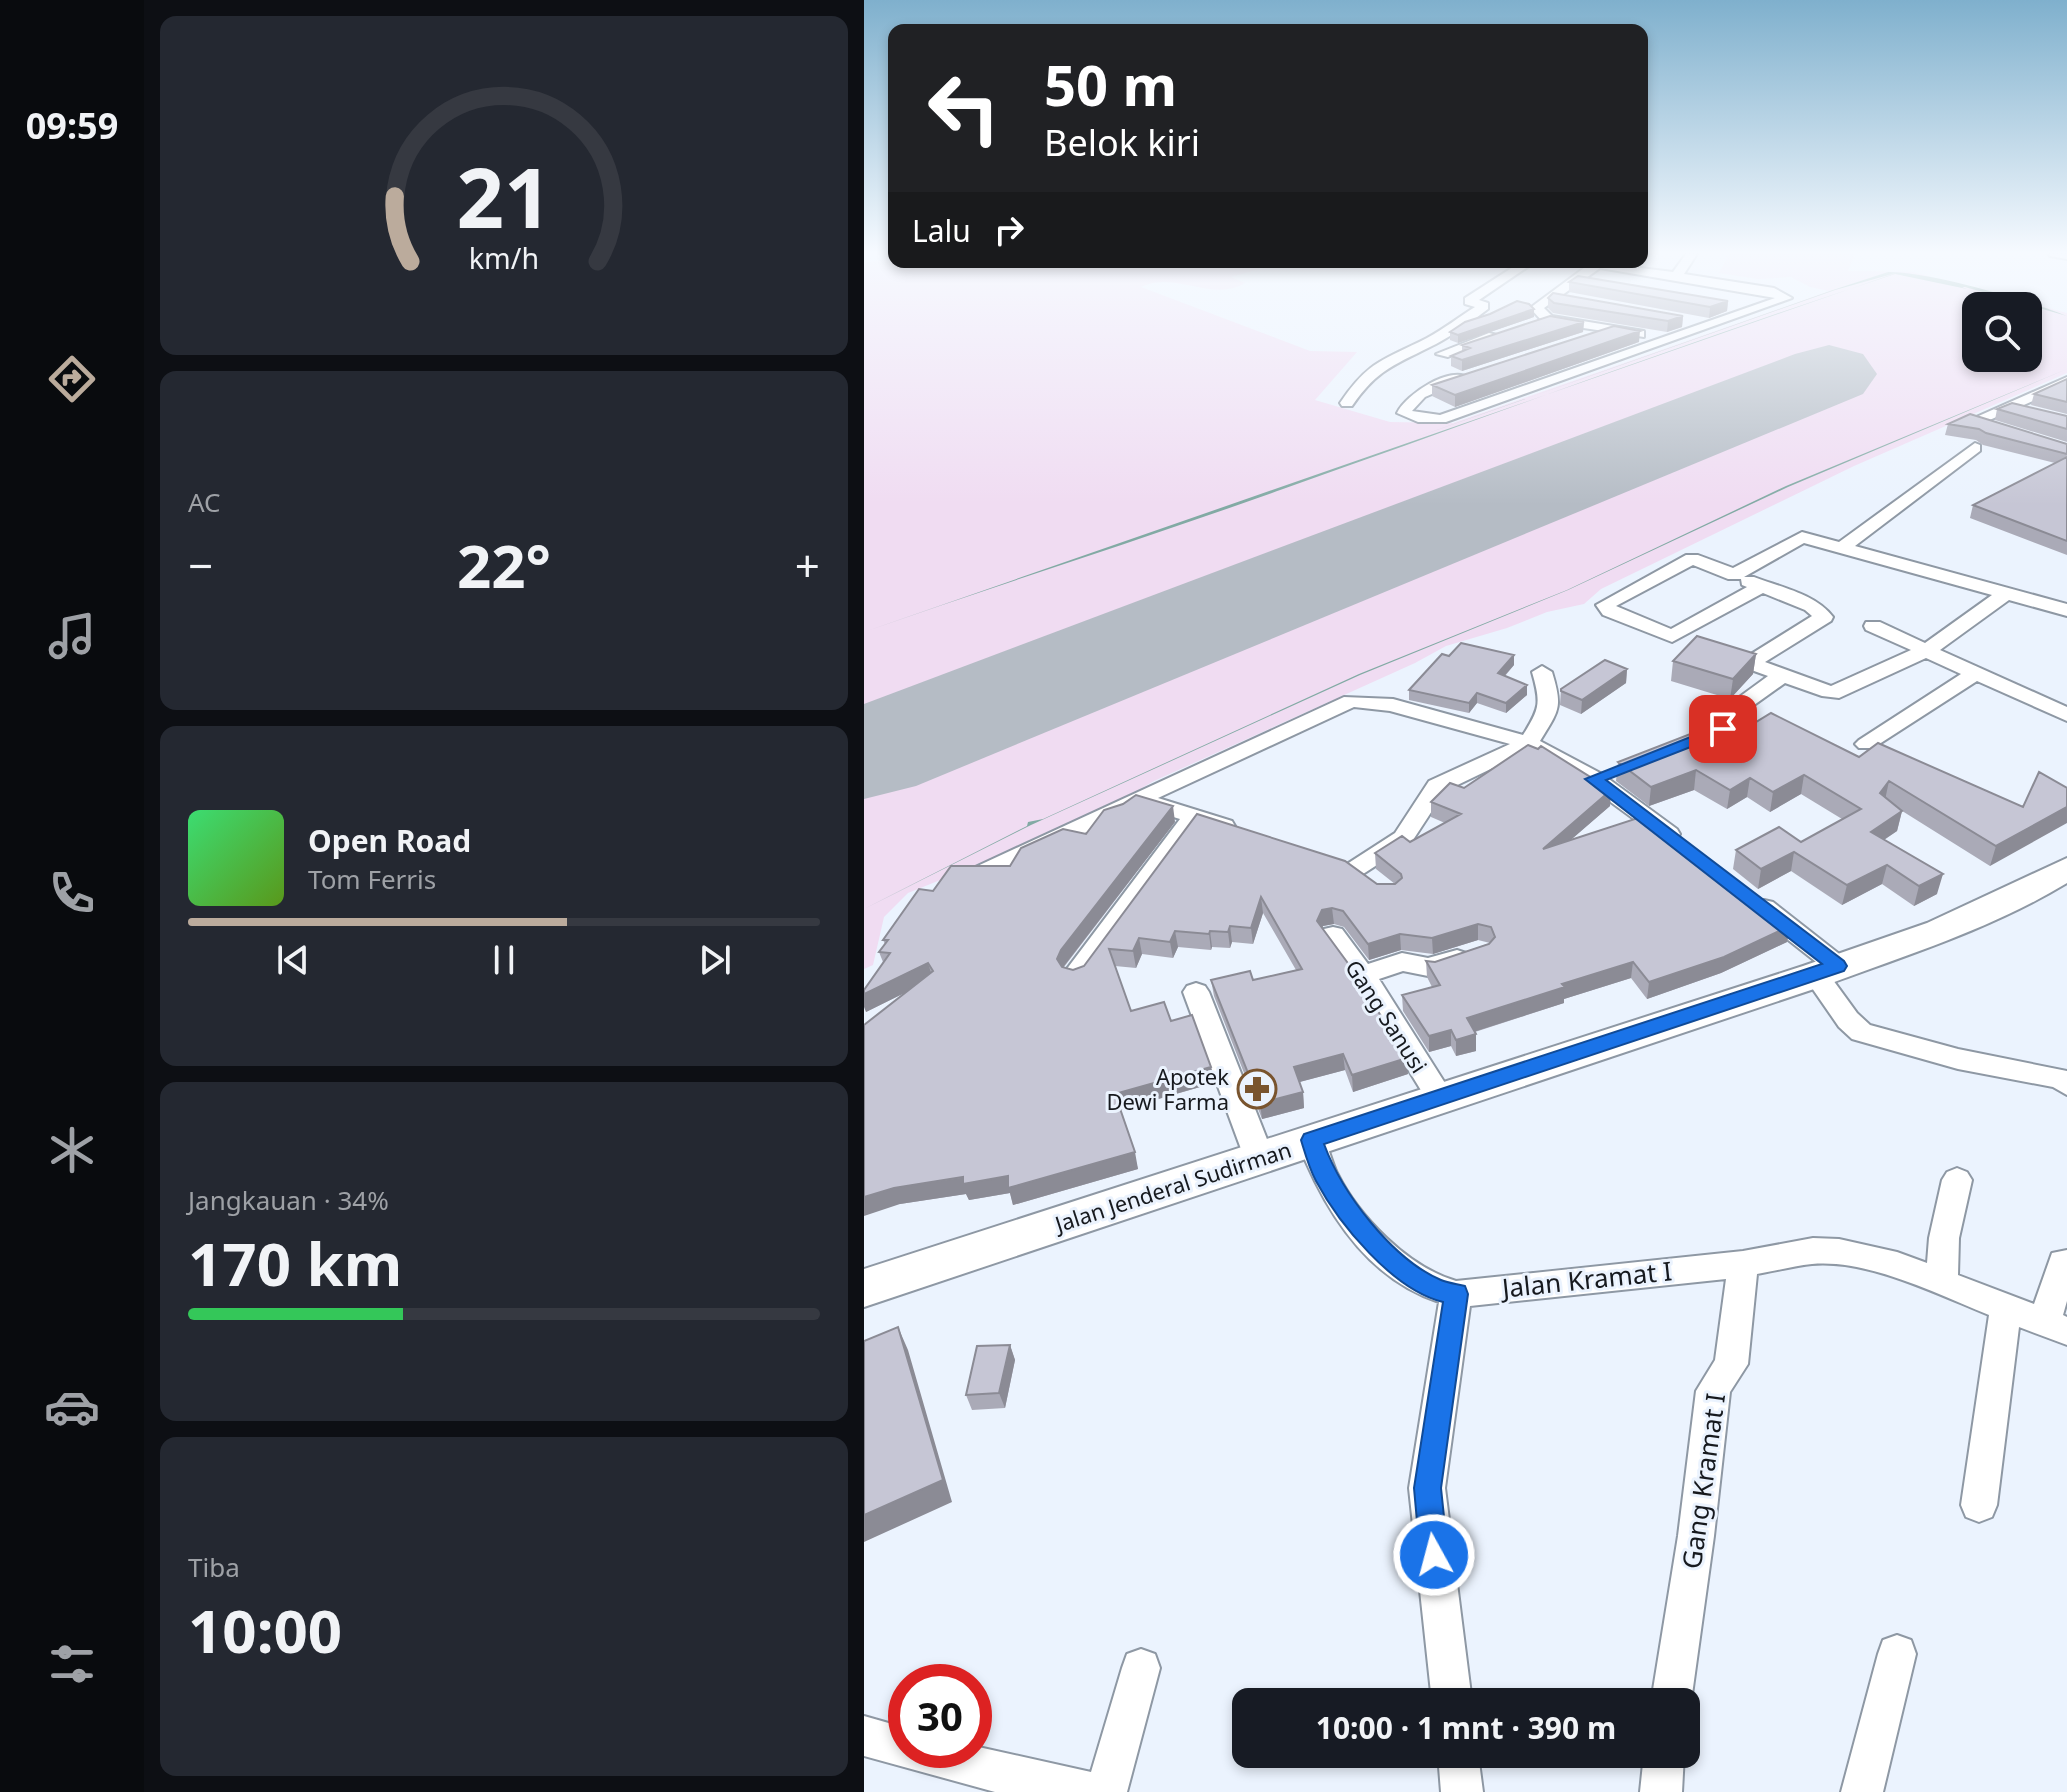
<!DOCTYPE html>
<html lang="id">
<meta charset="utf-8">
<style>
body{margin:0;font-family:"Noto Sans",sans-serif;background:#242831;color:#f1f3f6;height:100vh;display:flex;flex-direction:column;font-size:30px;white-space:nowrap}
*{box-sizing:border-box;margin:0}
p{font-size:26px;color:#9ea1a6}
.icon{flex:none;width:44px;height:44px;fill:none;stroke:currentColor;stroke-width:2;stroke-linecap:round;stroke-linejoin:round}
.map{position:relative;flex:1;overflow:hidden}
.drawer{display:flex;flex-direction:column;gap:16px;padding:16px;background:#0d0f14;width:720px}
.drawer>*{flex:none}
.guide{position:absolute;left:24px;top:24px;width:760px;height:244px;border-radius:16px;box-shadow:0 4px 12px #0003;background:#202124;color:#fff;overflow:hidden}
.fabs{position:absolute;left:1098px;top:292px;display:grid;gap:16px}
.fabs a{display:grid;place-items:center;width:80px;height:80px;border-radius:16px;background:#171b24;box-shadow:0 4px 12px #0003;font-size:40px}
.speed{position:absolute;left:24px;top:1664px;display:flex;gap:16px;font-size:40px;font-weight:700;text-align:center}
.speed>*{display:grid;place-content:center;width:104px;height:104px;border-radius:50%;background:#171b24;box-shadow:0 4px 12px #0003;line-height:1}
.speed .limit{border:12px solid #d22;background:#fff;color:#111}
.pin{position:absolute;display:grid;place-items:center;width:68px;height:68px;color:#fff;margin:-34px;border-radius:16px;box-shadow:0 4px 12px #0006}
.me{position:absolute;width:88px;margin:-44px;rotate:353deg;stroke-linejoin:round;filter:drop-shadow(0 0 6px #0008)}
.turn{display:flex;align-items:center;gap:28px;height:168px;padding:0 24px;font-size:36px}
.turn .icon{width:104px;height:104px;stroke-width:2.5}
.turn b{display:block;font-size:56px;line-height:68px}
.then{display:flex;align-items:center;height:76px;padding:0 24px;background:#0003;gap:16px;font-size:30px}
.big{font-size:60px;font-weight:700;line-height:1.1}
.drawer .tile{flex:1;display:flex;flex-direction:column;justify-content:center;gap:12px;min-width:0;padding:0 28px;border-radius:16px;background:#242831}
.drawer .dial{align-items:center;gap:0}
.dial svg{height:208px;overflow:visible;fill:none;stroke:#363941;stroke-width:7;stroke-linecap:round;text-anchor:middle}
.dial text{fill:#f1f3f6;stroke:none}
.song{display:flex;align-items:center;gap:24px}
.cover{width:96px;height:96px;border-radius:12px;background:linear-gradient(135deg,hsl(140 70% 55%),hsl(90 70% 35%))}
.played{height:8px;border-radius:4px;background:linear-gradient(90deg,#bbab9c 60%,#363941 60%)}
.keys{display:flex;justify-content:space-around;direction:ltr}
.heat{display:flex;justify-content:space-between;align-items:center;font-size:44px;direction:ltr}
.charge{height:12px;border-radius:6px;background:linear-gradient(90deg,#34c759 34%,#363941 0)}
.trip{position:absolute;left:368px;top:1688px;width:468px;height:80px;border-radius:16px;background:#171b24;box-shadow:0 4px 12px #0003;font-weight:700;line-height:80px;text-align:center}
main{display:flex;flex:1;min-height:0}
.dock{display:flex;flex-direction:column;width:144px;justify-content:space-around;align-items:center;background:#090b0e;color:#9ea1a6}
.dock .icon{width:56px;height:56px}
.dock .on{color:#bbab9c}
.dock b{font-size:36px;color:#f1f3f6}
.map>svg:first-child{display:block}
.green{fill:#f0dcf2;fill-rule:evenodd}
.water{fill:#82aaa4}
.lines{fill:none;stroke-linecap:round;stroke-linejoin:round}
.runway{fill:#b5bcc5;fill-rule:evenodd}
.minor-casing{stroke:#8e98a4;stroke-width:4}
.highway-casing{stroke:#8e98a4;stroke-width:4}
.minor{fill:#fff;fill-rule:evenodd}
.highway{fill:#fff;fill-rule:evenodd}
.wall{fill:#aaaab7}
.shaded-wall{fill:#8b8b95}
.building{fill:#c6c6d5;stroke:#8b8b95;stroke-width:2}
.route{fill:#1a73e8;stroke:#114b97;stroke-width:2}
.labels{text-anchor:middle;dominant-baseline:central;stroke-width:6;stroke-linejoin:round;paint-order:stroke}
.street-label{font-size:22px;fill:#16191e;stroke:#ebf3fe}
.poi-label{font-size:22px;fill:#16191e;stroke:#ebf3fe;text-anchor:end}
.near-street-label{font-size:26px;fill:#16191e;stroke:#ebf3fe}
</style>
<main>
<nav class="dock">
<b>09:59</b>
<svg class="icon on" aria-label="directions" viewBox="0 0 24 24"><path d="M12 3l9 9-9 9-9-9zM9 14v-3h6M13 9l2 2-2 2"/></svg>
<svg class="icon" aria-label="music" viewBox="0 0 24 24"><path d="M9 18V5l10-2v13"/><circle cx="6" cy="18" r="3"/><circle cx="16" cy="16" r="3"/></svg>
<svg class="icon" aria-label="phone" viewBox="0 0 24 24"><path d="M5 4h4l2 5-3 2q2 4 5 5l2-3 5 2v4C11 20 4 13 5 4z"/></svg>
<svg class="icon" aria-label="climate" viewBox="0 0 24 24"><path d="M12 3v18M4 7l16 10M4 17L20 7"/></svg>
<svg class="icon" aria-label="car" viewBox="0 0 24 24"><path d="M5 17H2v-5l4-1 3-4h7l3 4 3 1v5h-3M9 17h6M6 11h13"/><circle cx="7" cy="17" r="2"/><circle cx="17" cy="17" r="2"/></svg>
<svg class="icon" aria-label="filters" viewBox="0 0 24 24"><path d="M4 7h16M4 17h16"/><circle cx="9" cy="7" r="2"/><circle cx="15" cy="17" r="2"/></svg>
</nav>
<section class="drawer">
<div class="tile dial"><svg viewBox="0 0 100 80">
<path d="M14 69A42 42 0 1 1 86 69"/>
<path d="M14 69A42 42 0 0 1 8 44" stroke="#bbab9c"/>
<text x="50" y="56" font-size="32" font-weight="700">21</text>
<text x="50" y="72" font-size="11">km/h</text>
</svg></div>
<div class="tile"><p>AC</p>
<div class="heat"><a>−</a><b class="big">22°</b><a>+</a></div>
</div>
<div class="tile">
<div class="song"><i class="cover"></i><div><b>Open Road</b><p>Tom Ferris</p></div></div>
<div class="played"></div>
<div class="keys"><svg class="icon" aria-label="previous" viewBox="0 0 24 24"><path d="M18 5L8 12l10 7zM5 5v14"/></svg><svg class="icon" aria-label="pause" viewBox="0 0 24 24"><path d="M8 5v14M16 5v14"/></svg><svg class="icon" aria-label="next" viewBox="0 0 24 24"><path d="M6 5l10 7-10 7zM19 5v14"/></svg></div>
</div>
<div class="tile"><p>Jangkauan · 34%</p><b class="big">170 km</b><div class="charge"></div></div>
<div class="tile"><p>Tiba</p><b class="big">10:00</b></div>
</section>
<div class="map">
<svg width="1203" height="1792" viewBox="0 0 1203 1792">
<rect width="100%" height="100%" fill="#ebf3fe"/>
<path class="green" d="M865 254H991L984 271 1049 272 1203 313V373L990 466 737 589 720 604 683 612 643 628 582 646 551 663 290 781 211 826 44 893 20 917 9 965 0 969V786L990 383 940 365 0 726V263L30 257V262H395L398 263 395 269 367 277 381 283C349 303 310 270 277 287L446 351 493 352 451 400 526 422 589 423 965 291 946 287 927 277 894 279 855 273ZM1112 306H1164V358H1112Z"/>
<path class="water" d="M1024 272C1063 271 1167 301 1203 316L1101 287H1098L1103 289 1031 274C826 341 623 417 419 489 280 539 139 583 0 632L1032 273 971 290 550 438 969 290Z
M1203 369 924 487 704 590 496 675 167 825 0 909 163 826 164 822 179 819 495 674 703 590 922 486Z"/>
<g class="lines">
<path class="runway" d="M965 345 999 354 1013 374 999 394 52 786 0 799V704L931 354Z"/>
<g class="minor-casing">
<path id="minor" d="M822 254H833L820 274 910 288 928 298 582 422H554L533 413C542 394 587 365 605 378L561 397 548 411 576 415 911 298 736 268 680 308 688 316 780 331V337L679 322 666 308 728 262 809 272Z
M1185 254H1203V259L1186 256Z
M657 262H671L615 300 624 303V309C608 321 591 334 572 344 533 364 514 368 488 406H478L476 403C505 360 520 360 563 338 580 329 595 317 611 307L601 304V298Z
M625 333 637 336 584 357 572 354Z
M1203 377V386L1121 422 1133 426V432H1123L1101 422Z
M1111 443 1116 445V451L991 546 1203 604V616L1145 600 1076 650 1203 707V721L1113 681 1009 748H995L991 744 995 740 1097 674 1062 658 975 698 958 696 921 683 869 720 866 733 837 744 830 742 827 738 830 734 849 726 852 714 904 676 879 667 876 663 879 659 948 616 941 610 899 593 808 642 739 615 732 605 822 555H834L869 568 938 532 975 542ZM940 543 1128 595 1061 643 1016 622H1002L1000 626 1002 630 1047 650 967 686 901 662 967 621 969 617C952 594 916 587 890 577H880ZM829 565 864 579H877L878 585 883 587 807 629 752 606Z
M678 666 688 672C699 708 695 710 676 741L738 774 813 829 816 834 813 839H797L722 784 664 751 581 791 547 843 499 874H483L479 869 483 864 531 833 565 781 646 744 526 711 490 707 294 798 368 821 371 826 368 831 360 833 335 825 221 980 212 983 203 980 199 974 316 819 276 807 123 879H107L103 874 107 869 480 697 529 699 659 735C676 708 677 703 668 672Z
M900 900 909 902 983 960 987 966 983 972 974 975 961 969 993 1013 1006 1025 1094 1049 1203 1071V1095L1189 1087 1094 1069 988 1039 975 1027 939 975 943 969 952 966 961 969 891 914 888 908 891 902Z
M469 927 478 929 504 964 538 953 564 958 593 950 602 953 606 959 602 965 564 976 539 971 515 979 586 1091 590 1098 586 1105 576 1108 566 1105 490 981 457 935 460 929Z
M332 983 341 986 345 992 410 1157 405 1165 395 1168 385 1165 380 1157 319 992 323 986Z
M447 1129 457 1132C464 1145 467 1160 473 1173 495 1217 544 1267 592 1281L879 1251 949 1238 975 1239 1033 1252 1063 1263 1065 1238 1078 1180 1083 1172 1093 1168 1103 1172 1108 1180 1095 1238 1094 1275 1170 1304 1188 1253 1203 1250V1301L1199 1315 1203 1317V1345L1155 1327 1133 1505 1128 1517 1115 1522 1102 1517 1097 1505 1125 1315C1073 1294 1004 1259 948 1264 930 1266 911 1271 893 1274L884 1364 866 1392 850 1536 827 1702 822 1714V1702H787L814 1536 832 1391 851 1360 862 1279 606 1306 581 1488 608 1702H568L545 1488 575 1302C501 1278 459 1208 433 1140L437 1132Z
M1033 1635 1047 1640 1052 1654 1019 1792H977L1014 1654 1019 1640Z
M277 1649 291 1654 296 1668 263 1792H131L0 1756V1716L42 1728V1750H110V1746L227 1772 258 1668 263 1654Z
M574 1754H614L619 1792H577Z
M780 1754H820L818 1792H776Z"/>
</g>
<g class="highway-casing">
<path id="highway" d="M1203 858V883C1129 928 1046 954 965 984L0 1307V1269L939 966 1063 923Z"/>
</g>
<use href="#minor" class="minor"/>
<use href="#highway" class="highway"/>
</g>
<path class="wall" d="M705 282 864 301 863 311 845 318 705 292Z
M684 298 819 316 818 327 803 332 689 313 684 308Z
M670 317 594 343 586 340V332Z
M720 322 719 332 598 371 587 366V356L598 351V345Z
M775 342 591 407 568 396V385Z
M1203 379V414L1167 405 1170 394Z
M1133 409 1203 416V442L1131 420Z
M1084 424 1203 444V555L1106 518 1109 505 1191 463 1119 445 1112 440 1081 435Z
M892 654 889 674 866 699 807 681 809 661Z
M650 665 641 676 663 685V695L642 713 613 703 605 713 545 700V690Z
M763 669 762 683 717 714 696 705 697 689Z
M887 725 1159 807 1203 788 1126 866 1035 809 1038 811 1033 831 1020 840 1073 894 1050 906 1018 884 978 905 927 871 894 889 869 869 872 850 937 842 978 819 937 794 906 812 883 797 863 809 830 790 785 806 752 781 754 762Z
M600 788 747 790 746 806 706 840 926 926 923 942 857 973 783 999 767 978 700 999V1003L611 1032 612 1034V1051L592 1056 587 1046 565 1052 539 1011 538 995 568 987 563 977 562 961 571 962 626 943 614 940 569 954 537 950 505 960 480 927 470 924 459 926 458 928 544 1074 489 1092 481 1070 435 1082 439 1092 440 1108 398 1119 350 996 347 980H389L432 970 399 913 389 944 368 942 366 948 348 947 347 950 314 947 309 958 278 954 272 968 251 966 267 1011 307 1021 347 1067 350 1083 257 1110 274 1169 149 1205 146 1193 105 1200 102 1194 36 1204 42 992 2 1012 19 962 15 952 21 944 19 940 69 891 146 866 222 834 311 822 200 967 209 970 220 966 333 814 513 884H531L512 869 511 853 546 842 581 823 567 817V802Z
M146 1345 151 1360 141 1408 108 1410 102 1395Z"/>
<path class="shaded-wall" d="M864 301 863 311 845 318 846 307Z
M670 309V317L594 343V335Z
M819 316 818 327 803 332 804 321Z
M720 322 719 332 598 371V360Z
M776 331 775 342 591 407V395Z
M892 654 889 674 866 699 869 679Z
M650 655V665L634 683V673Z
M763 669 762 683 717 714 718 700Z
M663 685V695L642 713V703Z
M613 693V703L605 713V703Z
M832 770 830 790 785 806 787 787Z
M940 775 937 794 906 812 909 792Z
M886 778 883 797 863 809 866 790Z
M1025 781 1021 800 1016 793Z
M747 790 746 806 678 865 679 849Z
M309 806 311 822 200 966 196 976 193 959 197 950Z
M1203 807V823L1126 866 1132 846Z
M1038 811 1033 831 1003 851 1007 832Z
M930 852 927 871 894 889 897 869Z
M1023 865 1018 884 978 905 983 885Z
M1079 874 1073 894 1050 906 1055 886Z
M397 897 399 913 389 944 387 928Z
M468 908 470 924 459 926 455 937 453 921 458 910Z
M614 924V940L569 954 568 938Z
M366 926 368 942 366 948 364 932Z
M926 926 923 942 857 973 783 999 785 982Z
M311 931 314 947 309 958 306 942Z
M346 931 348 947 347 950 345 934Z
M536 934 537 950 505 960 504 944Z
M275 938 278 954 272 968 269 951Z
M769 962 767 978 700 999V1003L603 1034V1018L698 984Z
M64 963 69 979 2 1012 0 1007V994Z
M587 1030V1046L565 1052V1036Z
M612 1034V1051L592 1056V1040Z
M479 1054 481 1070 432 1083 430 1067Z
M543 1058 544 1074 489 1092 488 1075Z
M347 1067 350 1083 255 1110 251 1094Z
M439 1092 440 1108 398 1119 396 1103Z
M271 1152 274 1169 149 1205 146 1193 105 1200 102 1194 36 1204 0 1216V1197L30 1188Z
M34 1327 44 1350 88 1502 0 1542V1515Z
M146 1345 151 1360 141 1408 135 1393Z"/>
<path class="building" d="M714 276 864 301 846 307 705 282Z
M689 293 819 316 804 321 690 303 684 298Z
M653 301 665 304 670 309 594 335 586 332 601 322 626 314Z
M686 316 720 322 598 360 587 356 606 348 598 345Z
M750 326 776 331 591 395 568 385Z
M1203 379V402L1170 394Z
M1148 403 1203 416V429L1133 409Z
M1106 414 1203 444V454L1122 433 1115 429 1084 424Z
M1203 457V541L1109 505Z
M833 636 892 654 869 679 809 661Z
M597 643 650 655 634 673 663 685 642 703 613 693 605 703 545 690 578 654 585 656Z
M741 660 763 669 718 700 697 691V689Z
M907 713 995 757 1014 743 1159 807 1175 772 1203 788V807L1132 846 1025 781 1016 793 1038 811 1007 832 1079 874 1055 886 1023 865 983 885 930 852 897 869 872 850 915 827 937 842 997 809 940 775 909 792 886 778 866 790 832 770 787 787 754 762 870 717 887 725Z
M664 745 674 749 677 746 747 790 679 849 783 815 926 926 860 957 785 982 769 962 698 984 701 987 603 1018 612 1034 592 1040 587 1030 565 1036 538 995 576 985 562 961 571 962 625 944 631 937 627 927 614 924 568 938 536 934 504 944 479 911 468 908 458 910 453 921 486 966 543 1058 488 1075 479 1054 430 1067 439 1092 396 1103 347 980 386 971 389 980 438 969 397 897 387 928 366 926 364 932 346 931 345 934 311 931 306 942 275 938 269 951 245 949 267 1011 300 1002 307 1021 328 1015 347 1067 251 1094 271 1152 144 1188V1176L99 1184V1177L30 1188 0 1197V1025L69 971 64 963 0 994V990L26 953 15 952 24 940H19L55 889 69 891 87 866H146L157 848 199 829 222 834 240 810 259 804 272 795 309 806 197 950 193 959 198 967 209 970 220 966 333 814 481 861 513 884H531L538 878 537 874 511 853 538 836 546 842 597 814 567 802 586 783 600 788Z
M34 1327 79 1480 0 1515V1341Z
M146 1345 135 1393 102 1395 113 1346Z"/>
<linearGradient id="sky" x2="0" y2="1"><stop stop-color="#7fb0cd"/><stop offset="0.5" stop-color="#f6faff"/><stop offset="1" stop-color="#f6faff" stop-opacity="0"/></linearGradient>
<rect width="1203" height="505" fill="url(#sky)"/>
<path class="route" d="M859 724 865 725V732L742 780 980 961 983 966 980 971 460 1144C478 1193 528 1259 577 1280 584 1283 593 1284 601 1286L604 1294 577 1488 584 1555 580 1565 570 1569 561 1565 556 1555 550 1488 579 1302C529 1290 475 1224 452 1181 445 1168 441 1153 437 1140L440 1134 958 964 721 779Z"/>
<defs>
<g id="pharmacy-ring" transform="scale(2)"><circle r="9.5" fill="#ebf3fe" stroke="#79542e" stroke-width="1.5"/><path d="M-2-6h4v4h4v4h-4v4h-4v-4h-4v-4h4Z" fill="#79542e"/></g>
</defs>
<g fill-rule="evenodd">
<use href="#pharmacy-ring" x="393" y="1089"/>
</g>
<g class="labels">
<g class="street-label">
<text transform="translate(523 1016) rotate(57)">Gang Sanusi</text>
<text transform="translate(309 1186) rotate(-18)">Jalan Jenderal Sudirman</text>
</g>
<g class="poi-label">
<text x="365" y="1076">Apotek<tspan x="365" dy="25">Dewi Farma</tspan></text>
</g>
<g class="near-street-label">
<text transform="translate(723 1279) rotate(-6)">Jalan Kramat I</text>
<text transform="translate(839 1481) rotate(-82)">Gang Kramat I</text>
</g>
</g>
</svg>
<div class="fabs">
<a><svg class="icon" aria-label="search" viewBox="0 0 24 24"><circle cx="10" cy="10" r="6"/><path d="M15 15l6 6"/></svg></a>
</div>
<div class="speed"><div class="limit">30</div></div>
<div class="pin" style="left:859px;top:729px;background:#d93025"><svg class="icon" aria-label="arrive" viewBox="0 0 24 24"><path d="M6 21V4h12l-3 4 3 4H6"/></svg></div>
<svg class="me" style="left:570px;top:1555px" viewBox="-20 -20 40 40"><circle r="17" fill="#1a73e8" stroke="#fff" stroke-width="3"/><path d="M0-11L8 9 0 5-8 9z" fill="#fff"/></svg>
<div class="trip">10:00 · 1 mnt · 390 m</div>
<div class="guide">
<div class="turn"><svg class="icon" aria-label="left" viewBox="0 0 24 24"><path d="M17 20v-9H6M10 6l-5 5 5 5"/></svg><div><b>50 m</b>Belok kiri</div></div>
<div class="then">Lalu<svg class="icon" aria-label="right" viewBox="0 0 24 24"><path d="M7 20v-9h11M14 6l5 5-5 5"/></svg></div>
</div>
</div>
</main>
